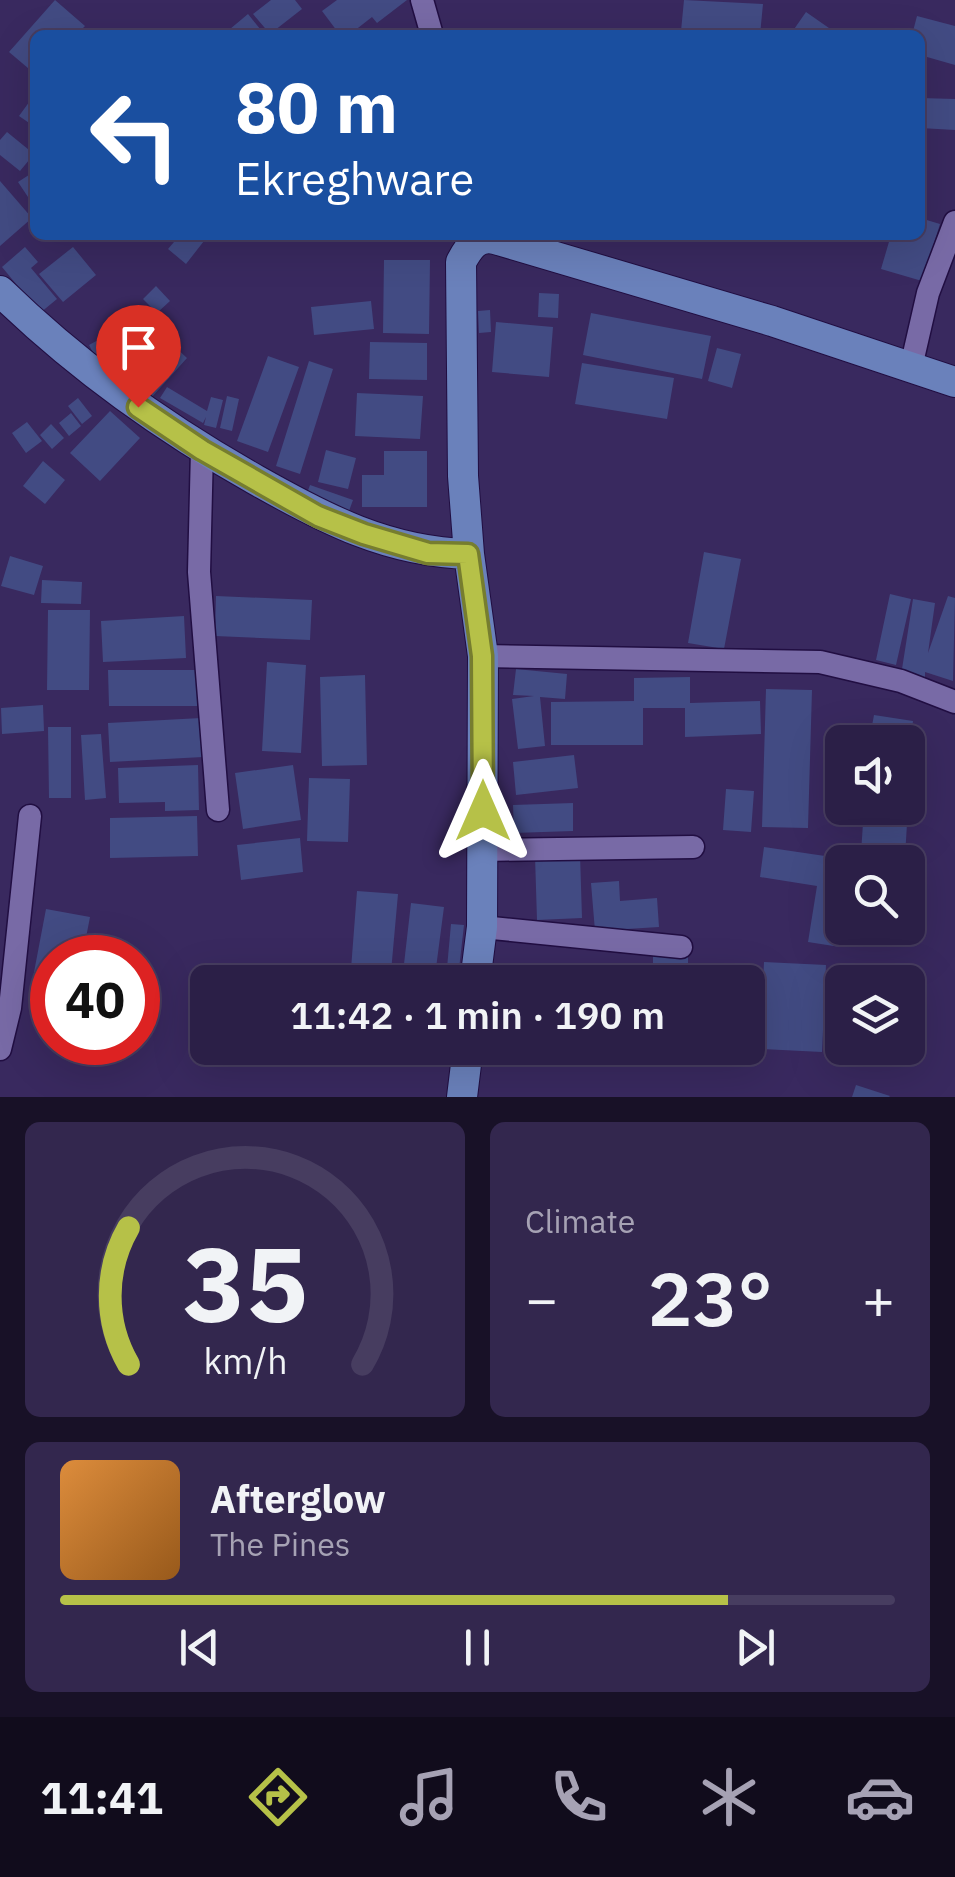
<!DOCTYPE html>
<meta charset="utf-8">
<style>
body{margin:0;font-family:"IBM Plex Sans",sans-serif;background:#33274e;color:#f1f3f6;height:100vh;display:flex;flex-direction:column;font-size:38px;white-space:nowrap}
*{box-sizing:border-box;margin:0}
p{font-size:32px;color:#a6a2b4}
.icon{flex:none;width:55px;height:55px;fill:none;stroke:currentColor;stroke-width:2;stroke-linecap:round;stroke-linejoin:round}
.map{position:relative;height:1097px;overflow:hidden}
.panel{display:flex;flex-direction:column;gap:25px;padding:25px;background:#181127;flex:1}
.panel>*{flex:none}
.guide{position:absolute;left:30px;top:30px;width:895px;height:210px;border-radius:15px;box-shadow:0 10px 40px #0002,0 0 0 2px #473d60;background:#1a4fa0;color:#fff;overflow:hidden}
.fabs{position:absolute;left:825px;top:725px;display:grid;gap:20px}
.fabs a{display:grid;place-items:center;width:100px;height:100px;border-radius:15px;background:#2b1f47;box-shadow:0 10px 40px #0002,0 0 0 2px #473d60;font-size:50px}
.speed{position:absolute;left:30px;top:935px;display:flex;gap:20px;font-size:50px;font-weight:700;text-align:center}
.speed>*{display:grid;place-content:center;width:130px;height:130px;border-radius:50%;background:#2b1f47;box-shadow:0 10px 40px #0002,0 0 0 2px #473d60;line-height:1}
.speed .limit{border:15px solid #d22;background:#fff;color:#111}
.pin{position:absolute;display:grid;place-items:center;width:85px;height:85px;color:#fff;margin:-102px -42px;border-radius:50% 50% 50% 0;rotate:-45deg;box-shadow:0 0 10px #0007}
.pin .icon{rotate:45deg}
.me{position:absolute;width:110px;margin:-55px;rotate:0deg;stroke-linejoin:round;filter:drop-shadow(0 0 8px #0008)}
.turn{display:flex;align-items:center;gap:35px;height:210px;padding:0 40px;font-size:45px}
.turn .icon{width:130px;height:130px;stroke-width:2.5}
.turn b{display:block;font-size:70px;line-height:85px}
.big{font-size:75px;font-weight:600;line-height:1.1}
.panel .card{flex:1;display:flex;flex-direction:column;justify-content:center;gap:15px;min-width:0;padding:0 35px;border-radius:15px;background:#33274e}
.panel .dial{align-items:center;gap:0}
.dial svg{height:260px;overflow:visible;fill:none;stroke:#473d60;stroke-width:7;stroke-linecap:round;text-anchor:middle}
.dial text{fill:#f1f3f6;stroke:none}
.song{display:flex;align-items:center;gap:30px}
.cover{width:120px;height:120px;border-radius:15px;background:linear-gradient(135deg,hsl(30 70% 55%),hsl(30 70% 35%))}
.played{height:10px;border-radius:5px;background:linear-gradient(90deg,#b6c148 80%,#473d60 80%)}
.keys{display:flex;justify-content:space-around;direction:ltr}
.heat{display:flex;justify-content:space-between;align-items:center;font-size:55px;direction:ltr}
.panel .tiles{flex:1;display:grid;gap:25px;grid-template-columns:1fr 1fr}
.card:last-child{grid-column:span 2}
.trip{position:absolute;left:190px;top:965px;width:575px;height:100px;border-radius:15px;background:#2b1f47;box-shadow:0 10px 40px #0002,0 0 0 2px #473d60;font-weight:600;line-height:100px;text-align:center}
.tabs{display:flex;height:160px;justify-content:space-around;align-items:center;background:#110c1c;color:#a6a2b4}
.tabs .icon{width:70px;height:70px}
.tabs .active{color:#b6c148}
.tabs b{font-size:45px;color:#f1f3f6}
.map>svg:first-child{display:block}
.building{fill:#424b83}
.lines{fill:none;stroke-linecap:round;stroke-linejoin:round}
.street-casing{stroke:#210e42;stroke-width:25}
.secondary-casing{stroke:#210e42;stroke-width:32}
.street{stroke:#786aa6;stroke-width:22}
.secondary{stroke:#6a81bb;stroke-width:30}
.route-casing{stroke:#767d2f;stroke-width:25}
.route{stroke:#b6c148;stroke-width:18}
</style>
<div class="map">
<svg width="955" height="1097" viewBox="0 0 955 1097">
<rect width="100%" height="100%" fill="#39295f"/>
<path class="building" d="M55 0 85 26 76 35H35V74L9 52Z
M271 0H295L302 9 270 34 253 14Z
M337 0H407L377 23 372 17 349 35H340L322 11Z
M684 0 763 4 760 35 681 31Z
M806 12 839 35H790Z
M248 14 265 35H236L230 29Z
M917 16 955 26V65L920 55V35H912Z
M35 94V127L19 116Z
M920 98 955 99V130L920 128Z
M7 132 34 154 20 171 0 155V140Z
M35 171V201L32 203 18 182Z
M0 181 32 218 0 246Z
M920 218 940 224 922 281 881 269 891 235H920Z
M180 235H196L204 241 186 264 168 249Z
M25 247 38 262 31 268 57 299 40 313 2 267Z
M73 247 96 275 63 302 39 274Z
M384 260H430L429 334 383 333Z
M156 286 170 301 157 313 143 299Z
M539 293 559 294 558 318 538 317Z
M371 301 374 329 314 335 311 307Z
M490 310 491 332 479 333 478 311Z
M142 311 152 330 141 336 130 318Z
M591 313 711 336 702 379 583 355Z
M127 321 143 344 121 361 104 338Z
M496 322 553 327 549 377 492 372Z
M158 331 187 358 151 398 121 371Z
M100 339 108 354 97 360 89 345Z
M370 342 427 343V380L369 379Z
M717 348 741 354 732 388 708 381Z
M268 356 299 367 268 452 237 441Z
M309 361 333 369 300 474 276 466Z
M582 363 674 378 667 419 575 404Z
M167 387 207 411 211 397 223 400 216 428 204 425 206 417 203 423 160 398Z
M357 393 423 396 420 439 355 436Z
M227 396 239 399 232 431 220 428Z
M78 398 92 416 82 424 68 406Z
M110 411 140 438 100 481 70 453Z
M71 413 81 426 69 436 59 423Z
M27 422 42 441 26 453 12 433Z
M51 424 64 438 52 449 40 435Z
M326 450 356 458 348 489 318 482Z
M384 451H427V507H362V475H384Z
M43 461 65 480 45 504 23 486Z
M310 485 353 500 349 511 306 496Z
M704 552 741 559 724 649 688 643Z
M10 556 43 566 34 595 1 586Z
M42 580 82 582 81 604 41 603Z
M890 594 911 599 896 665 876 660Z
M216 596 312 600 310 640 215 636Z
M948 596 955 598 953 681 925 672V678L902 669 913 599 935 603 928 653Z
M48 610H90L89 690H47Z
M184 616 186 658 103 662 101 621Z
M267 662 306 665 301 753 262 751Z
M516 669 567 674 565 699 540 697 545 746 518 749 512 699 534 696 513 695Z
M108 670H198L197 706H109Z
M365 675 367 765 322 766 320 677Z
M690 677V703L760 701 761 734 685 737V708H643V745H551V702L634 701V678Z
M766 689 812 690 808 828 762 827Z
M43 705 44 731 2 734 1 708Z
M874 715 913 721 910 742H869Z
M201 718 203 757 110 762 108 723Z
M48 727H71V798H49Z
M101 734 106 798 85 800 81 735Z
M574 755 578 788 516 795 513 762Z
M198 765 199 810 165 811V802L119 803 118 768Z
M293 765 301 820 243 829 235 773Z
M309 778 350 779 348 842 307 841Z
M726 789 754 791 751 832 723 830Z
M573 803V831L514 833 513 805Z
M864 808H908L905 856 861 853Z
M197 816 198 856 110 858V818Z
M300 838 303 872 241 880 237 845Z
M764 847 852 860 842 862 840 947 808 942 817 886 760 877Z
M580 854 582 918 537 920 535 856Z
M619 881 620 901 657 898 659 927 595 931 591 883Z
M357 891 398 894 391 972 351 969Z
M411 903 444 907 436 968 404 964Z
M46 909 90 917 82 958H52V992L31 988Z
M451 924 464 925 459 969 447 968Z
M653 952H688V982H653Z
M764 962 826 965 822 1052 760 1049Z
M856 1048H889L891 1060 859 1065Z
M856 1085 890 1096 889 1097H852Z"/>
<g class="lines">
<g class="street-casing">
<path id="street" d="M422 0 432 35
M911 367 928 293 955 222
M202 450 199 572 218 810
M483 656 820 662 901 681 955 702
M483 850 693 847
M482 927 681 947
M0 1049 10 1008 30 816"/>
</g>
<g class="secondary-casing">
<path id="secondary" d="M0 291C77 366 162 427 256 480 325 519 388 552 469 554
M475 982 482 927 483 656 469 554 463 476 461 262C469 247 477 235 495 239L772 321 955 382
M462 1097 468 1048"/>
</g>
<use href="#street" class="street"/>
<use href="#secondary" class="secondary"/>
</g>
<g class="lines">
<g class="route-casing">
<path id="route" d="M138 407 202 450 318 516 364 534 428 553 468 554 482 656 483 811"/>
</g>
<use href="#route" class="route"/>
</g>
</svg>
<div class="fabs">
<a><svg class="icon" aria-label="sound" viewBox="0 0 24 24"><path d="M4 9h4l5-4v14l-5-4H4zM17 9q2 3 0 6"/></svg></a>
<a><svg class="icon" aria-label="search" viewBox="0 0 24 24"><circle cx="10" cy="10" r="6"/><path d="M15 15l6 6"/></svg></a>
<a><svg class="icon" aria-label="layers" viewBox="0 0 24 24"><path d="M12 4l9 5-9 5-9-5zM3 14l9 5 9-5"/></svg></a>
</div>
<div class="speed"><div class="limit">40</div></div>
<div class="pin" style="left:138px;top:407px;background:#d93025"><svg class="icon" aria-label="arrive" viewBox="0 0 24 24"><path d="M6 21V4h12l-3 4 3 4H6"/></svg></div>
<svg class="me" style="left:483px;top:811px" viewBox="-20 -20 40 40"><path d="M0-17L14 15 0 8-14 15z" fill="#b6c148" stroke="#fff" stroke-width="4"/></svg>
<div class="trip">11:42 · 1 min · 190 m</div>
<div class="guide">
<div class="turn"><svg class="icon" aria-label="left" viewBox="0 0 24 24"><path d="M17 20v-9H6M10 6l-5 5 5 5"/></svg><div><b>80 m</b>Ekreghware</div></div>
</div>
</div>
<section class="panel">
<div class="tiles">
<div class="card dial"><svg viewBox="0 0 100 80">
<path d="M14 69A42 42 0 1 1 86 69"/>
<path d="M14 69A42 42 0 0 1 14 27" stroke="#b6c148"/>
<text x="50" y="56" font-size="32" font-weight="700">35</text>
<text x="50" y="72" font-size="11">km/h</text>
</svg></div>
<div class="card"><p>Climate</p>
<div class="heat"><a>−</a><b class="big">23°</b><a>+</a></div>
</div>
<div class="card">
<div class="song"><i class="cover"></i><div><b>Afterglow</b><p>The Pines</p></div></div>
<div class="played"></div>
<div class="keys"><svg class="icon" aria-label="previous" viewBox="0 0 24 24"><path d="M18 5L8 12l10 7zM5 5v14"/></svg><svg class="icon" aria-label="pause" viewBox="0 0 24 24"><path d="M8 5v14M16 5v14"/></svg><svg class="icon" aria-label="next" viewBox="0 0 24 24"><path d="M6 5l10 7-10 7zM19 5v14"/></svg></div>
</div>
</div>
</section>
<nav class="tabs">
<b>11:41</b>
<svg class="icon active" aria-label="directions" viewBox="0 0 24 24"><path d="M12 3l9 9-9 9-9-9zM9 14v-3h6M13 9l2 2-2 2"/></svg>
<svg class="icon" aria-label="music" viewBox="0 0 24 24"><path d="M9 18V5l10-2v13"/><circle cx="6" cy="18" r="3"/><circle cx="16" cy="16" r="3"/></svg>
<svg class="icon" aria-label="phone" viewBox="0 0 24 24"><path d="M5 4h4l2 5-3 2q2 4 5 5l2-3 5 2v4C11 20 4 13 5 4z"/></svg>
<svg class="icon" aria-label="climate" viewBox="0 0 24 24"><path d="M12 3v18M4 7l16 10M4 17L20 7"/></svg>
<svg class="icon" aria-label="car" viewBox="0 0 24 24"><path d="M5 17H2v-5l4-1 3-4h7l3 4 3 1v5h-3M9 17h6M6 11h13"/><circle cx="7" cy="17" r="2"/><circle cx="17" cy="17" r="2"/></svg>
</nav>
